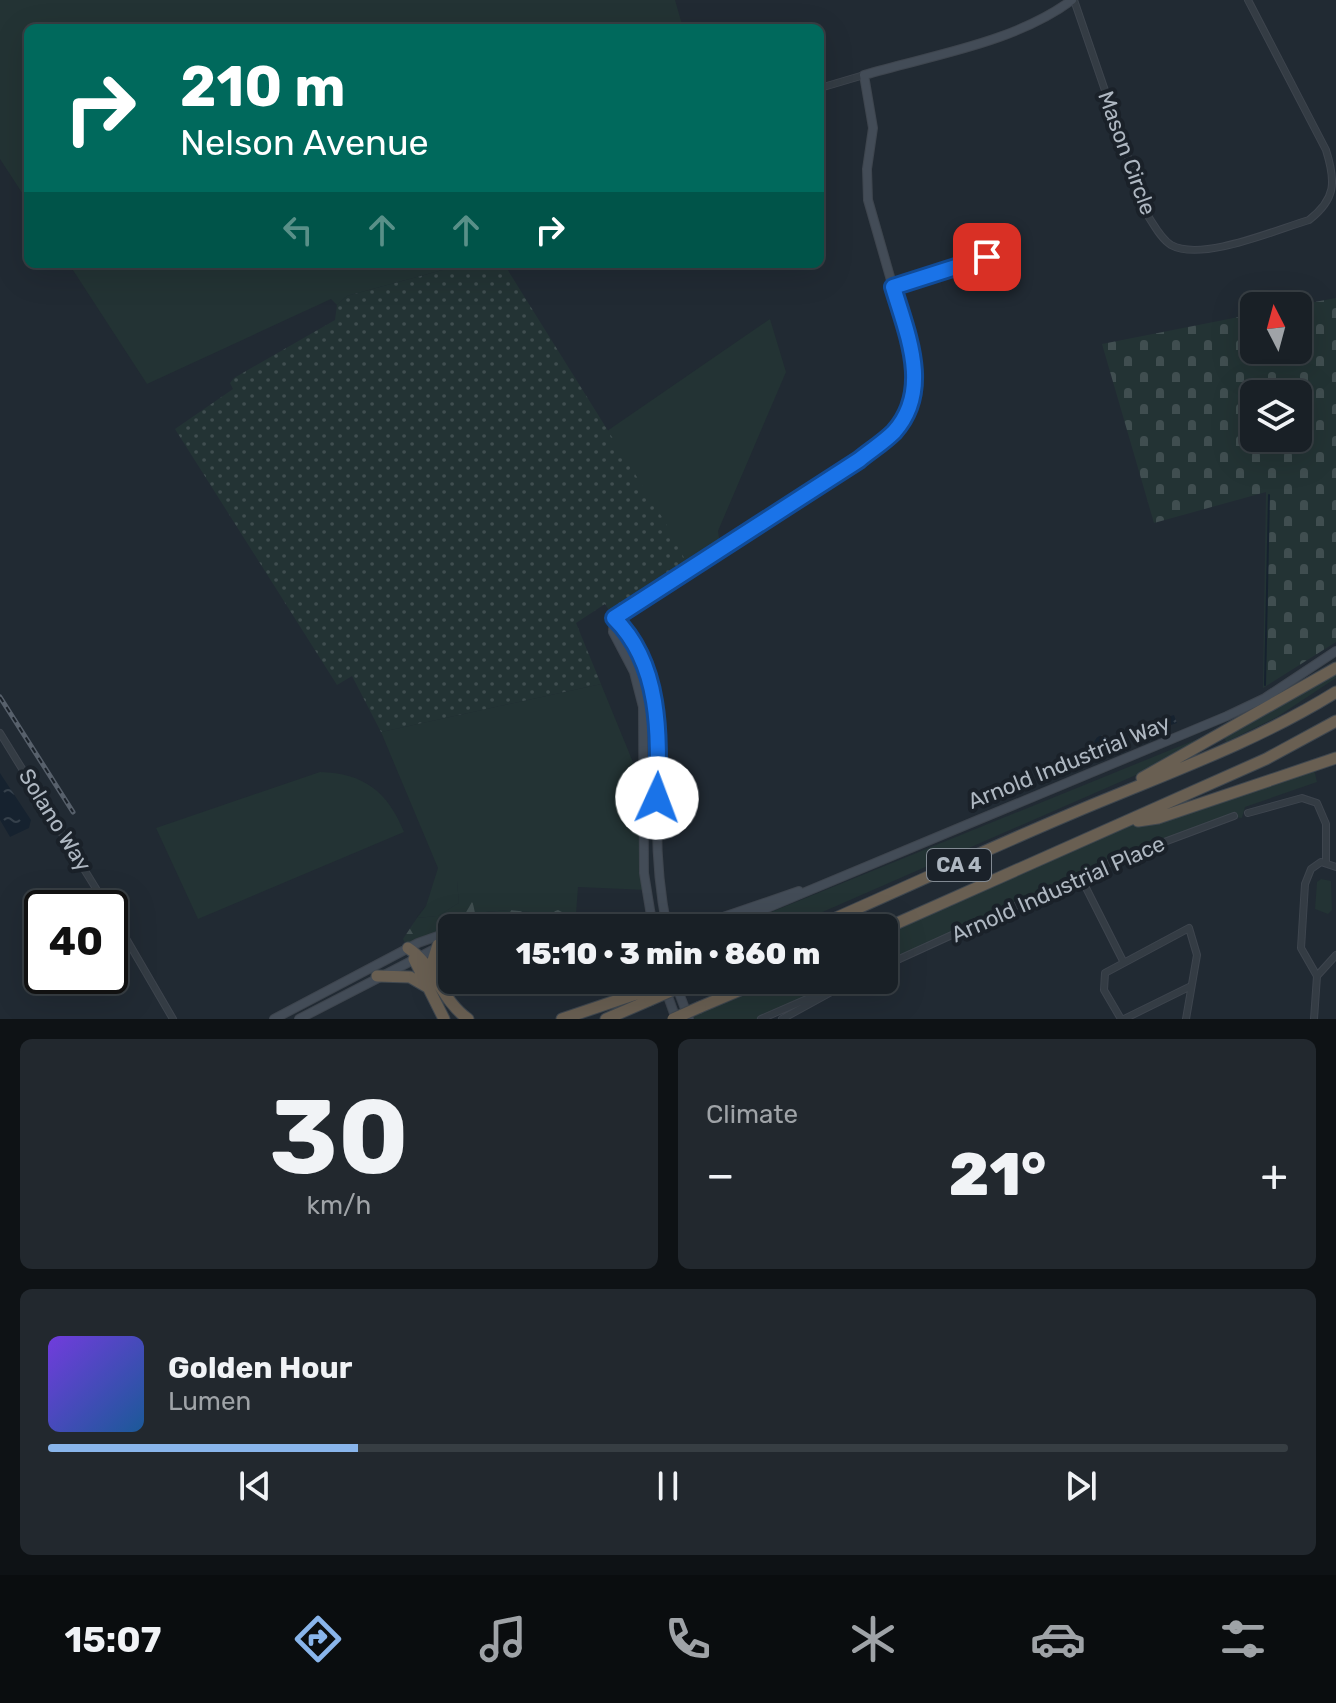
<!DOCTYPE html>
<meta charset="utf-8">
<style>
body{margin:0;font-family:Rubik,sans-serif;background:#22282e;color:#f1f3f6;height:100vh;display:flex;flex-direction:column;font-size:30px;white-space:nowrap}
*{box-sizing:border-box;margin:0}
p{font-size:26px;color:#9fa3a7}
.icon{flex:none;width:44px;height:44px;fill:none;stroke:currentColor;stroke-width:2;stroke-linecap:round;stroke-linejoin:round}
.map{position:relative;height:1019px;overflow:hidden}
.sheet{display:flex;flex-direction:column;gap:20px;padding:20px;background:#0e1215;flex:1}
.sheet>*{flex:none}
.banner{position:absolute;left:24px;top:24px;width:800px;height:244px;border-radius:12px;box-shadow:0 8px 32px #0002,0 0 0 2px #373e43;background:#00695c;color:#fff;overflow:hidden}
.needle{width:52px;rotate:354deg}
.controls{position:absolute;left:1240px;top:292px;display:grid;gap:16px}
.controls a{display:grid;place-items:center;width:72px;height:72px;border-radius:12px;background:#192026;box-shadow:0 8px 32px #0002,0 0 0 2px #373e43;font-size:40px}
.speed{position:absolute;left:24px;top:890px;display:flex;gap:16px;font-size:40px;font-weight:700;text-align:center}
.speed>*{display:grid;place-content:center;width:104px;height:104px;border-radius:50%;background:#192026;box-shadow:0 8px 32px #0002,0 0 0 2px #373e43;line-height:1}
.speed .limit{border:4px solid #111;border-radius:12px;background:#fff;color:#111}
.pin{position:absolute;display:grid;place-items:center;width:68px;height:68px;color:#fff;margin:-34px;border-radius:16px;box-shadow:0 4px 12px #0006}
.me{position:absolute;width:88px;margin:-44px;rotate:2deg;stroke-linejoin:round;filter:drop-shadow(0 0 6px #0008)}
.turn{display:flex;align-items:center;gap:28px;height:168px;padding:0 24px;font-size:36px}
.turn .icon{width:104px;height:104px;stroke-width:2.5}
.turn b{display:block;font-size:56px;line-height:68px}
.lanes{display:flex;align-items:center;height:76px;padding:0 24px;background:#0003;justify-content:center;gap:40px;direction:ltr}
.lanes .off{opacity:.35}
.big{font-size:60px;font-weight:800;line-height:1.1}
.sheet .widget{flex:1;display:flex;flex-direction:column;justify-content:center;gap:12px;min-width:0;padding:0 28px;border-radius:12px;background:#22282e}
.sheet .dial{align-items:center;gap:0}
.dial b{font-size:104px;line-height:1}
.song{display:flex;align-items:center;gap:24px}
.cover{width:96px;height:96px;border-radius:12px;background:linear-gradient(135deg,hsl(260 70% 55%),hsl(210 70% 35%))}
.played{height:8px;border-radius:4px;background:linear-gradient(90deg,#89b5eb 25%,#373e43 25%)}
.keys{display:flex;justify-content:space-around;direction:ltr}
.heat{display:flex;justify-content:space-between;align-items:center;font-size:44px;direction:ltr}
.sheet .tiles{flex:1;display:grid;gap:20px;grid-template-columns:1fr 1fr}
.widget:last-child{grid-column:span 2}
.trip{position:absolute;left:438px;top:914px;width:460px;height:80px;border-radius:12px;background:#192026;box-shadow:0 8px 32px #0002,0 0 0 2px #373e43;font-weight:800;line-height:80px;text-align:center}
.dock{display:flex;height:128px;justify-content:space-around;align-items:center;background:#0a0d0f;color:#9fa3a7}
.dock .icon{width:56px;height:56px}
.dock .on{color:#89b5eb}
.dock b{font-size:36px;color:#f1f3f6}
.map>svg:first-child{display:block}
.grass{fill:#233334}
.forest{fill:url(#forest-firs)}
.cemetery{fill:url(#cemetery-stones);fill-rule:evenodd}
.park{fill:url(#park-dots)}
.water{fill:url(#water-ripples)}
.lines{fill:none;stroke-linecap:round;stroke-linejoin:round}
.stream{stroke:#16222f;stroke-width:2}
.street-casing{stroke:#3e454e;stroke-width:8}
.secondary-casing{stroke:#3e454e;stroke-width:10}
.highway-casing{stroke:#3f474f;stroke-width:13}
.street{stroke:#343c44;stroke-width:6}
.secondary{stroke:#434c57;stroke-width:8}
.highway{stroke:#695f52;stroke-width:11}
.rail-casing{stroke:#57606b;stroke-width:5}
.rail{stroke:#1a2129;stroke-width:2;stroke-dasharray:6;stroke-linecap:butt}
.highway-bridge-casing{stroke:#3f474f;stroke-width:13;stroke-linecap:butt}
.highway-bridge{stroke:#695f52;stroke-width:11}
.route-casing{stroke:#114b97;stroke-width:20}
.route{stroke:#1a73e8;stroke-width:14}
.labels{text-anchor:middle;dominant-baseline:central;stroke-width:8;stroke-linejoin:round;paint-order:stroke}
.shield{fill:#1a2129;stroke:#828a93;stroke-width:2}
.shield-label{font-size:20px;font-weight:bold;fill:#aeb7c1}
.street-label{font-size:22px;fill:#aeb7c1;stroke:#1a2129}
</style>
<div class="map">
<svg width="1336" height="1019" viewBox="0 0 1336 1019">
<defs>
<pattern id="forest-firs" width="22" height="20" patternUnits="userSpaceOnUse" patternTransform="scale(2)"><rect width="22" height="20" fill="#233334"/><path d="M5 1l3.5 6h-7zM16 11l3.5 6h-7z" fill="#404e50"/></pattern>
<pattern id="cemetery-stones" width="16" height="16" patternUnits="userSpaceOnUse" patternTransform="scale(2)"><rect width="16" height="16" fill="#233334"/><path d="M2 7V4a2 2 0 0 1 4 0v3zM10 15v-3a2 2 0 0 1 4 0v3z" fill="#404e50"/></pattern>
<pattern id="park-dots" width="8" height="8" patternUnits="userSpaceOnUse" patternTransform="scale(2)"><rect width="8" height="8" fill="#233334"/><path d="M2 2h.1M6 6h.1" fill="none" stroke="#404e50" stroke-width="1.8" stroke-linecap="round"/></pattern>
<pattern id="water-ripples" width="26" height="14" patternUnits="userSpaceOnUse" patternTransform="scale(2)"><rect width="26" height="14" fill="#16222f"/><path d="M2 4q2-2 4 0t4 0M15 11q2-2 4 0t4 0" fill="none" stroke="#35404b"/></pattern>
</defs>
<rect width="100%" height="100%" fill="#212a33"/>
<path class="grass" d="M0 0H675L683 28H28V202L0 159Z
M69 264H465L347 296 337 305 331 299 147 384Z
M770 319 786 372 718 531 721 548 690 569 607 431Z
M1336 663V678L1277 717 1226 742 1224 737Z
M601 684 637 772 646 773 647 890 578 887 575 928H566L568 916 510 910 474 913 470 897 457 880 459 903 438 916 417 918 426 906 438 868 381 732Z
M1222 729 1136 775 786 928H732Z
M1313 765 1317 782 1245 807 1242 818 1234 817 1142 849 884 966V928L1121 824Z
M320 772C364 773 388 792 404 832L198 919 156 828Z
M1321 879 1331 881 1332 910 1328 914 1315 909 1317 882Z
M763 980H853L761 1019H689L700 1007Z"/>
<path class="forest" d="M462 872 467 876 475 913 510 910 547 914 558 910 568 915 566 928 523 923 452 928 408 948 403 939 417 918 438 916 459 903 457 880Z"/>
<path class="cemetery" d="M1336 298V642L1263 688 1266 492 1154 523 1102 344 1254 314V350H1298V306H1293ZM1254 394H1298V438H1254Z"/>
<path class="park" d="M465 264H504L665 522 690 569 614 618 605 604 576 623 601 684 381 732 352 676 337 685 175 429 233 389 230 383 234 378 335 320 337 305 347 296Z"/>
<path class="water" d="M1174 715 1177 723 1147 733 1145 723Z
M1094 744a9 9 0 1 1 18 0a9 9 0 1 1-18 0Z
M0 773 31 820 29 828 10 837 0 820Z"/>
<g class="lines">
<path class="stream" d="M1265 685 1269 495"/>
<g class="street-casing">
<path id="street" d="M1074 0 1148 216C1154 225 1161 239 1171 245 1202 262 1275 230 1309 220 1336 199 1336 182 1326 150L1248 0
M820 88 864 75
M893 287 987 257
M0 733 108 908
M1248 813 1302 798 1317 803 1326 824V863
M1080 876 1123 961
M110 911 173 1019
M884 966 1116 860 1234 816
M1317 976 1336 955
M761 1019 823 992
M782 1019 853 980
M1121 1019 1104 990 1105 973 1189 928 1197 955 1186 1019
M1124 1019 1189 987
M1314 1019 1317 976 1301 948 1305 884 1311 869 1321 862 1336 867"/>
</g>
<g class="secondary-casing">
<path id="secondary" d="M614 618 872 451 901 422 913 394 915 364 868 200 867 169 873 128 864 75C932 55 1014 43 1072 0
M614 618C670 672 656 754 657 824 657 859 660 893 667 928
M614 618 613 632 634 672 643 707 644 873 653 928
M462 928 497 923 550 928
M691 928 799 891
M719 928 1227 716 1265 698 1336 651
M676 985 689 1019
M665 988 676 1019
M274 1019 418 943 452 931
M299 1019 452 940"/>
</g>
<g class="highway-casing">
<path id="highway" d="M1142 778 1336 668
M1138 821 1158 818 1336 758
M813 928C910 886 1006 840 1104 800 1184 767 1262 738 1336 692
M884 929 1266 759 1336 721
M408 948C435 966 441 1000 468 1019
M414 959 444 1019
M430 970 438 945
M377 976 410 977 429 988
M700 1007 764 980
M562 1019 648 990
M606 1019 650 1000"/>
</g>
<use href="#street" class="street"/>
<use href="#secondary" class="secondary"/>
<use href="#highway" class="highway"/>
<g class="rail-casing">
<path id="rail" d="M0 697 73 812"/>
</g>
<use href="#rail" class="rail"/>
<g class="highway-bridge-casing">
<path id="highway-bridge" d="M648 990 677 980
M650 1000 694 981
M673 1019 700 1007"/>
</g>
<use href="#highway-bridge" class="highway-bridge"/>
</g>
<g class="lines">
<g class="route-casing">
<path id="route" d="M657 798C659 737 662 665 614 618L859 460C871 450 883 443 894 432 932 390 907 334 893 287L987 257"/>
</g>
<use href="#route" class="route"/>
</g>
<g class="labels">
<rect class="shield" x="927" y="849" width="64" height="32" rx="6"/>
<g class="shield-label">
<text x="959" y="865">CA 4</text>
</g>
<g class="street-label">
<text transform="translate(1127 153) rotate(70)">Mason Circle</text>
<text transform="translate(1069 762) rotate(-22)">Arnold Industrial Way</text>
<text transform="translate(55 820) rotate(58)">Solano Way</text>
<text transform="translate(1058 889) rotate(-24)">Arnold Industrial Place</text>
</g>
</g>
</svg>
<div class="controls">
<a><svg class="needle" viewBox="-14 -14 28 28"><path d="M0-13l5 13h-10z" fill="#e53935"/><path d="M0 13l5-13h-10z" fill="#9fa3a7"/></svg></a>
<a><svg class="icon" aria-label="layers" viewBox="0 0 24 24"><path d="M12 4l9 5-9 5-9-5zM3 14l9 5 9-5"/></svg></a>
</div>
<div class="speed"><div class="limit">40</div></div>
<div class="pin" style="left:987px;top:257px;background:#d93025"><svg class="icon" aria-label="arrive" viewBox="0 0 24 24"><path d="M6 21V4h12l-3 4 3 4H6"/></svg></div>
<svg class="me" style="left:657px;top:798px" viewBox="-20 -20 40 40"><circle r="19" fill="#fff"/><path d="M0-13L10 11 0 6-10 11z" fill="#1a73e8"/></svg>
<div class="trip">15:10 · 3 min · 860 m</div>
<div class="banner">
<div class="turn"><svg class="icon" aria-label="right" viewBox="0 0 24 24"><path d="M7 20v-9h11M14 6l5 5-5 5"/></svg><div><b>210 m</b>Nelson Avenue</div></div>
<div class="lanes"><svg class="icon off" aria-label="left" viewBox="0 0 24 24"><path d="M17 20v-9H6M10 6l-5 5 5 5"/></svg><svg class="icon off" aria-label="ahead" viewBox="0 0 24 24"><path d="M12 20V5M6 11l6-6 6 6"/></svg><svg class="icon off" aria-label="ahead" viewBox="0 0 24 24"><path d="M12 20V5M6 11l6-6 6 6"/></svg><svg class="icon" aria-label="right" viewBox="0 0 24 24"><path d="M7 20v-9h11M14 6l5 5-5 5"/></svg></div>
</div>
</div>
<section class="sheet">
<div class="tiles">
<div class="widget dial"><b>30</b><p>km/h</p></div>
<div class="widget"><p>Climate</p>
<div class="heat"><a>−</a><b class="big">21°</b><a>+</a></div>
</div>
<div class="widget">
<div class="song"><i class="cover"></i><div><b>Golden Hour</b><p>Lumen</p></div></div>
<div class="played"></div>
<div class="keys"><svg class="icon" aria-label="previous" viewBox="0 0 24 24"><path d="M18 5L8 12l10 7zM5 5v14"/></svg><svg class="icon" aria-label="pause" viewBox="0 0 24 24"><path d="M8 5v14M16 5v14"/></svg><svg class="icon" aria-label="next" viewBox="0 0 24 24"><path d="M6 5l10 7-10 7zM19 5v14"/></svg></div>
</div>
</div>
</section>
<nav class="dock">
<b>15:07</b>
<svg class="icon on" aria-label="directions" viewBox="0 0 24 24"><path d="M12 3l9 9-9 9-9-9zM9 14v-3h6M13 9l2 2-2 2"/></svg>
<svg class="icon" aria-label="music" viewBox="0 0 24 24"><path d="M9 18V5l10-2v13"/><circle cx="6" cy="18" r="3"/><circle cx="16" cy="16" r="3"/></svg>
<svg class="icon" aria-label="phone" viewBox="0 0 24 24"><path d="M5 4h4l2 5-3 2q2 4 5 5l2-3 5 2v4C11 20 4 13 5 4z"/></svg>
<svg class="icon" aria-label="climate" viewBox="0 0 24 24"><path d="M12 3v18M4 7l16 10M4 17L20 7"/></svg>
<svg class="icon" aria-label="car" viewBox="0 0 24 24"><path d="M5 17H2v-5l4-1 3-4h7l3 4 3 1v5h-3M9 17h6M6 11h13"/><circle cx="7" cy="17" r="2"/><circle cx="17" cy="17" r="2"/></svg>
<svg class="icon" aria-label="filters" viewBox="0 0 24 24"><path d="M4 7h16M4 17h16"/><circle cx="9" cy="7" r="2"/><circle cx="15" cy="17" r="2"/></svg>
</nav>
